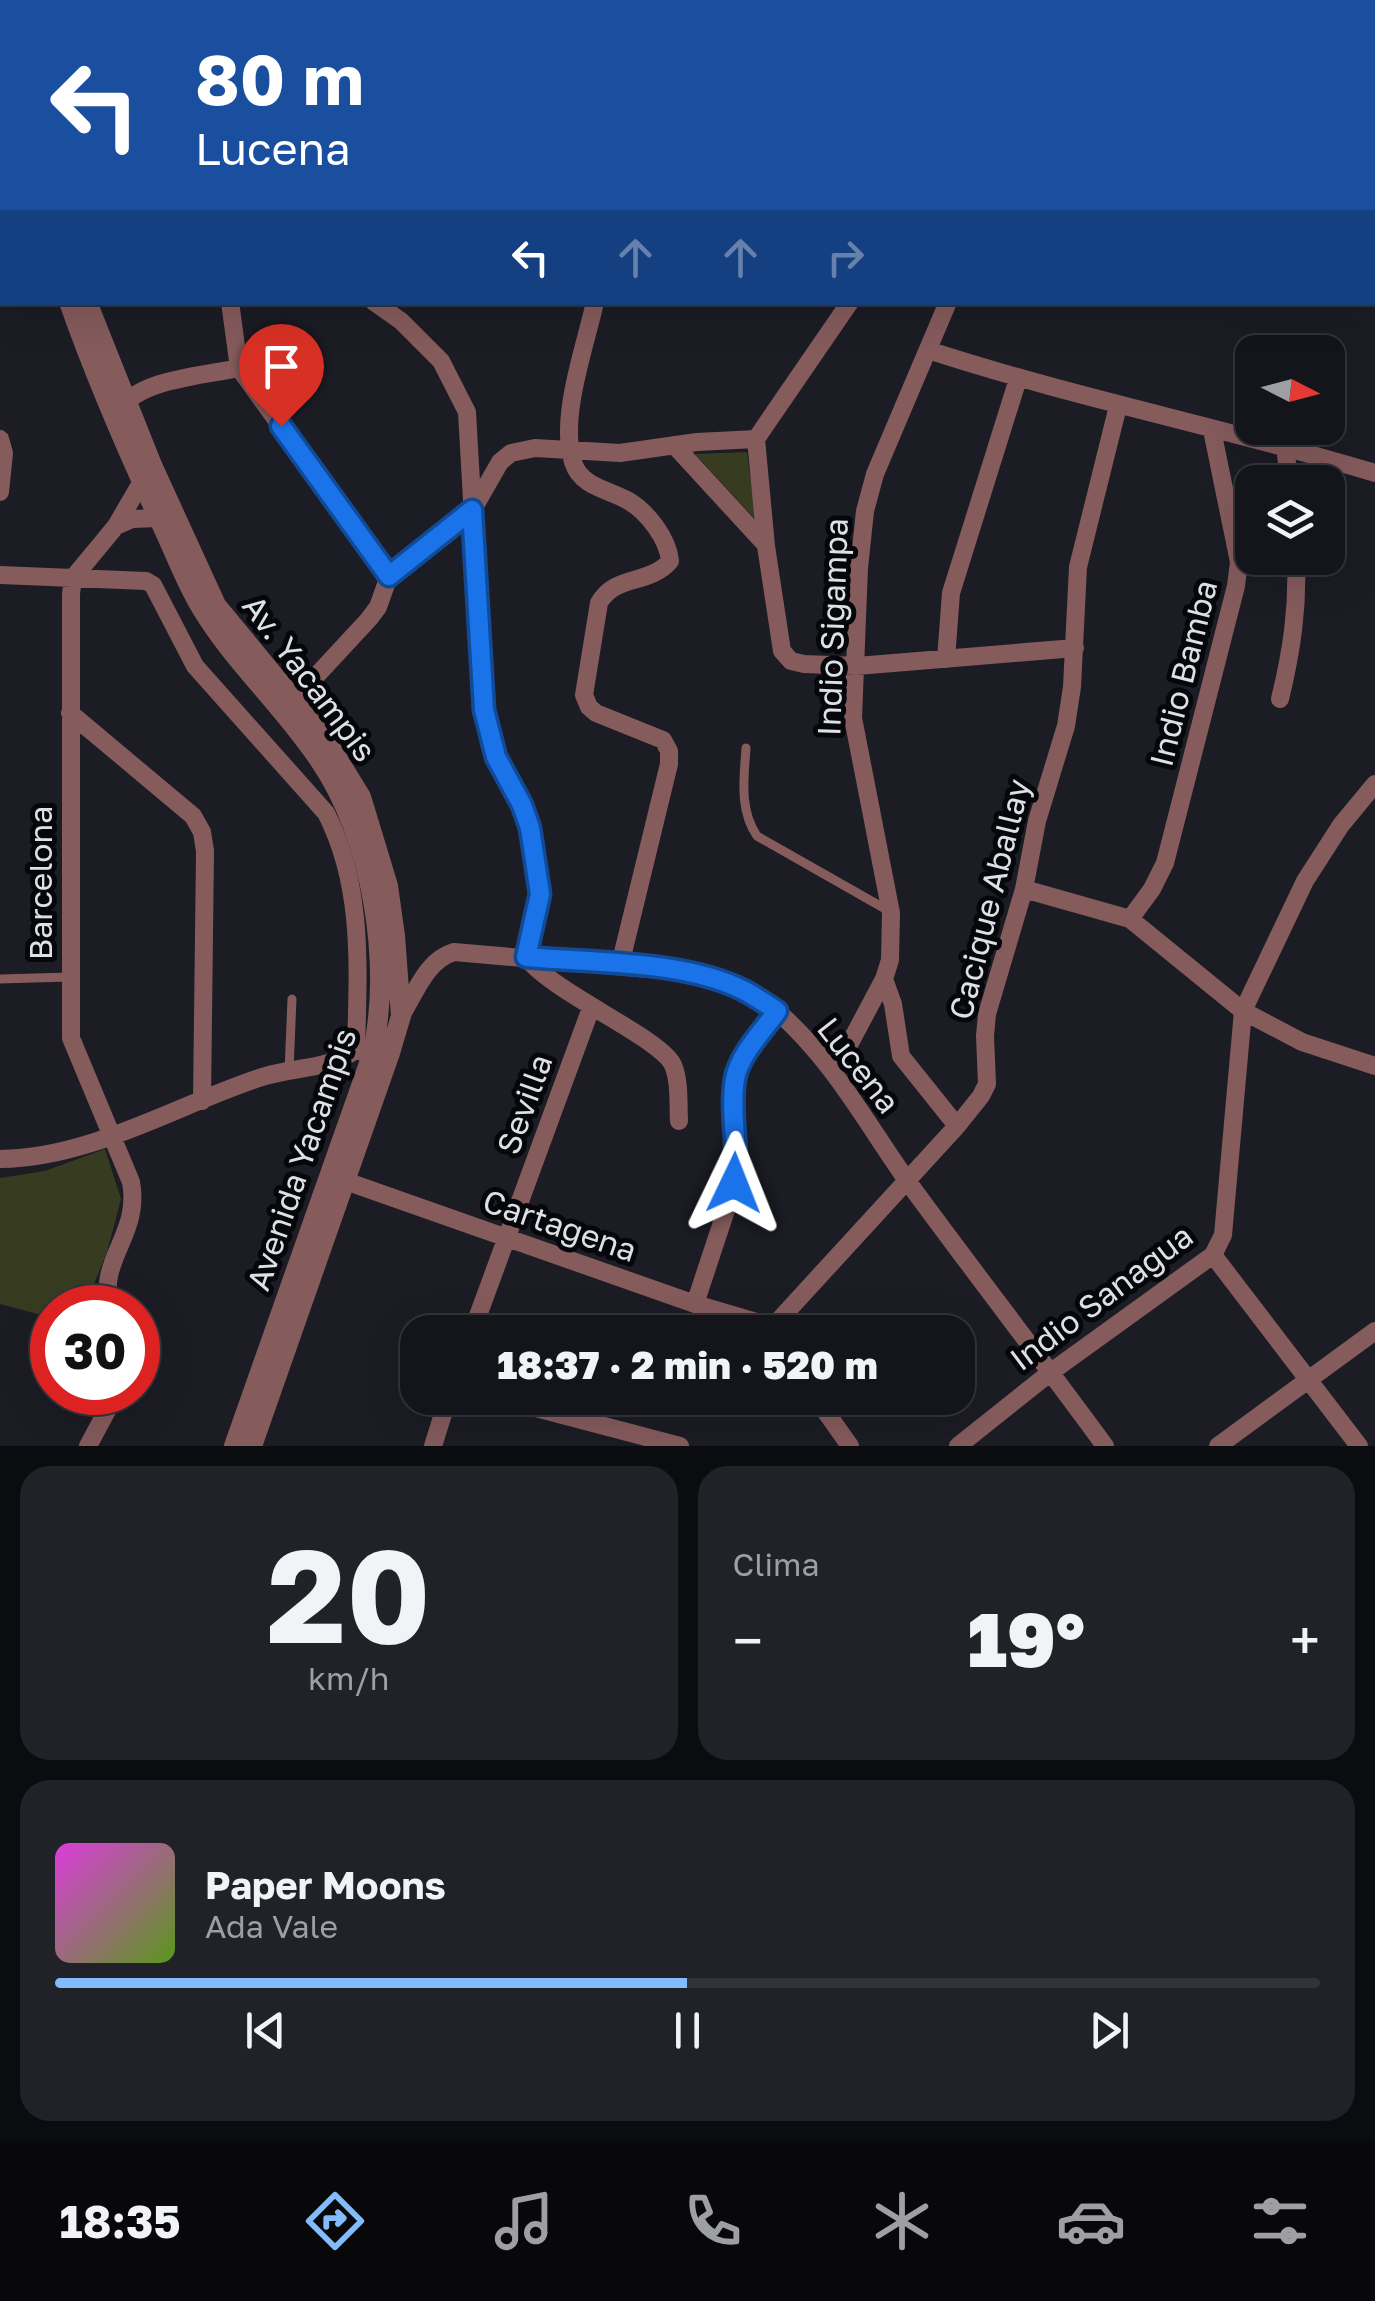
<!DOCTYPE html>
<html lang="es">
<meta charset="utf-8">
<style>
body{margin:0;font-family:"Golos Text",sans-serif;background:#212228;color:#f1f3f6;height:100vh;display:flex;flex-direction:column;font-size:38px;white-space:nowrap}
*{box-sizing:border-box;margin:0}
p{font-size:32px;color:#9d9fa3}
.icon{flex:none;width:55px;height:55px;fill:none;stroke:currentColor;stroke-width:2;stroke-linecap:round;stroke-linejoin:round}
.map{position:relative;height:1446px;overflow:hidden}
.panel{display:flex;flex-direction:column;gap:20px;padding:20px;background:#0b0c0f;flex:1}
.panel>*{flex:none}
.hud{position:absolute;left:0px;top:0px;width:1375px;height:305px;box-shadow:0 10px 40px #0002,0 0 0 2px #33343a;background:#1a4fa0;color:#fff;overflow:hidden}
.needle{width:65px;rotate:96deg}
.controls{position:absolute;left:1235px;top:335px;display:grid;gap:20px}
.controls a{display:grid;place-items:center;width:110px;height:110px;border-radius:20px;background:#14151b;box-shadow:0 10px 40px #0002,0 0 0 2px #33343a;font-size:50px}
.speed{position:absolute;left:30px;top:1285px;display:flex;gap:20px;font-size:50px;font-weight:700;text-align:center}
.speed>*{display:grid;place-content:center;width:130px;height:130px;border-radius:50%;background:#14151b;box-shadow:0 10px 40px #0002,0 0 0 2px #33343a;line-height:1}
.speed .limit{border:15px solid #d22;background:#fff;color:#111}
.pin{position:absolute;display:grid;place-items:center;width:85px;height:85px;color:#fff;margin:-102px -42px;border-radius:50% 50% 50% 0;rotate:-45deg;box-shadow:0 0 10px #0007}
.pin .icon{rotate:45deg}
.me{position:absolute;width:110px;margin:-55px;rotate:2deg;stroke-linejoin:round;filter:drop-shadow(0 0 8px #0008)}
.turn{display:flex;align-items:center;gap:35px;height:210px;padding:0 30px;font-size:45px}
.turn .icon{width:130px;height:130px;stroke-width:2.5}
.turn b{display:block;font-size:70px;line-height:85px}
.lanes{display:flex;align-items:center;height:95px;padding:0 30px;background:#0003;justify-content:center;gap:50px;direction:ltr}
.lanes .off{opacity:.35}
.big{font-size:75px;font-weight:800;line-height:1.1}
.panel .widget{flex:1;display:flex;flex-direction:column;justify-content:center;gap:15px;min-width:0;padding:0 35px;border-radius:30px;background:#212228}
.panel .dial{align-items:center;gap:0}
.dial b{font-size:130px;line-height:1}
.song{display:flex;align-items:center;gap:30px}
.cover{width:120px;height:120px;border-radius:15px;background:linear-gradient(135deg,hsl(300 70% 55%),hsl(90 70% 35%))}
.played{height:10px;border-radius:5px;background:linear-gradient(90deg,#83bcfa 50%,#33343a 50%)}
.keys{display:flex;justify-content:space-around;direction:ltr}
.heat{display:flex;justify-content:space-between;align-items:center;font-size:55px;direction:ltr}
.panel .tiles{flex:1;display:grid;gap:20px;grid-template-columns:1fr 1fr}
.widget:last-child{grid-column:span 2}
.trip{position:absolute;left:400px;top:1315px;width:575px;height:100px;border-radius:30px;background:#14151b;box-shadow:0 10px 40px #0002,0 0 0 2px #33343a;font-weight:800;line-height:100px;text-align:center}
.tab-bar{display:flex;height:160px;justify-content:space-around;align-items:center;background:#08080b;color:#9d9fa3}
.tab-bar .icon{width:70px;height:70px}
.tab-bar .active{color:#83bcfa}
.tab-bar b{font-size:45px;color:#f1f3f6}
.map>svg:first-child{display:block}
.green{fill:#373c21}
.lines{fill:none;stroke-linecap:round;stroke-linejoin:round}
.service{stroke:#855b5c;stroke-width:9}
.minor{stroke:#855b5c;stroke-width:18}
.tertiary{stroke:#855b5c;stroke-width:20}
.route-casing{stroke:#114b97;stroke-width:25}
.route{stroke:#1a73e8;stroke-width:18}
.labels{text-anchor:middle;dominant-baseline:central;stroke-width:10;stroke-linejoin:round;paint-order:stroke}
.street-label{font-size:32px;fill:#dfe0e6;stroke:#06070a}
</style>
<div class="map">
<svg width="1375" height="1446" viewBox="0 0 1375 1446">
<rect width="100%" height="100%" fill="#1b1c24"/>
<path class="green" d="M441 0H1375V220L1372 2Z
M747 452 756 520 695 454Z
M105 1149 121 1199 107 1252 94 1284 100 1307 52 1308V1318L0 1304V1178L45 1171Z"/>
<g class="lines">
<path class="service" d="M746 748C744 778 739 810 757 836L889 911
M0 979 70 977
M289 1071 292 999"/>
<path class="minor" d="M290 0 300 2
M353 0 363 2
M1372 245 1375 246
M1372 266H1375
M230 302 239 368 389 576
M374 302 401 321 441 361 467 412 484 710C490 745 507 771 521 804 544 857 541 904 526 957 553 993 661 1038 673 1065 680 1082 678 1103 679 1121
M595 302C585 348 559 417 573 462 581 487 607 489 627 500 648 512 668 539 670 561 650 585 615 574 599 603L584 695 589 707 596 713 663 740 669 751V764L620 965
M850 302 756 439 766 546 782 651 791 661 804 664 857 666 1075 648
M928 350C1075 398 1227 428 1375 473
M121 411C133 380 207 375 239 368
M0 439 4 453 0 492
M674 445 766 545
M1285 445 1289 482
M116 526 132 519 159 518
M0 575 146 581 153 585 195 666 326 813C364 887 358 969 356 1050L372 1055
M946 659 951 593 1018 379
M1280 699C1292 650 1298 607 1296 558
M293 701 369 619 378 607 389 576 472 511 500 462 511 453 535 448 620 453 697 442 756 439
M70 713 193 816 202 832 205 851 202 1101
M1024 889 1130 919 1243 1011 1302 1042 1375 1066
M1130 919 1152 889 1165 863 1236 586 1239 562 1212 430
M884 979 893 1004 901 1056 957 1126
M401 1016C415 994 426 960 454 952L672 971C709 978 749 986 778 1012 832 1059 867 1124 908 1182 973 1271 1040 1357 1105 1446
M834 1073 884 979 890 960 891 913 853 718 859 568 865 511 875 474 948 302
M0 1159C92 1158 176 1105 262 1077 297 1066 324 1071 356 1050
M334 1177 695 1304 756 1322 769 1332
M1213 1255 1359 1446
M695 1304 735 1183 738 1162 735 1078 740 1064 777 1011
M110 1308C97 1259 141 1235 131 1182L71 1038V594L73 578 116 526 148 471
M769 1331 957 1126 981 1096 987 1084 985 1036 987 1014 1024 889 1037 821 1066 726 1072 687 1078 567 1118 406
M472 1332 591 1008
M498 1398 680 1446
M816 1398 850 1446
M88 1446 117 1392
M433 1446 448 1398
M958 1446 1051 1372 1213 1255 1223 1235 1243 1011 1305 881 1341 825 1375 784
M1218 1446 1375 1331"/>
<path class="tertiary" d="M73 2 74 0
M95 2 96 0
M69 302C95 376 127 450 160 521 173 548 184 578 199 604 232 661 284 706 320 761 372 837 393 965 372 1055L234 1446
M87 302 152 465 216 605 323 735 361 797 388 886 395 936 401 1016 390 1053 252 1446"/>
</g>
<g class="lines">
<g class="route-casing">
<path id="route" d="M281 426 389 576 472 510 484 710 496 757 522 805 530 828 540 894 526 957C592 963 683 960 743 990 755 996 766 1004 777 1011 763 1031 739 1055 735 1079 729 1113 740 1149 734 1183"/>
</g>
<use href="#route" class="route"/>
</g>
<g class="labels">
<g class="street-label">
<text transform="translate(832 627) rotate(-88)">Indio Sigampa</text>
<text transform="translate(1183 673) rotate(-76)">Indio Bamba</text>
<text transform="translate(310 678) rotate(53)">Av. Yacampis</text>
<text transform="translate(40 883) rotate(-90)">Barcelona</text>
<text transform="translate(989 899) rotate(-76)">Cacique Aballay</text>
<text transform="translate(859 1065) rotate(52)">Lucena</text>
<text transform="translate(524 1104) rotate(-70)">Sevilla</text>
<text transform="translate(301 1159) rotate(-71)">Avenida Yacampis</text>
<text transform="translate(560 1225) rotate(19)">Cartagena</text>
<text transform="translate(1101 1297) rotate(-37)">Indio Sanagua</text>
</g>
</g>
</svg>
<div class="controls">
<a><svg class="needle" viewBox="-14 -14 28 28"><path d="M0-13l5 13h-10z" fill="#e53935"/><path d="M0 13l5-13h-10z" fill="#9d9fa3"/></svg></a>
<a><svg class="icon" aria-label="layers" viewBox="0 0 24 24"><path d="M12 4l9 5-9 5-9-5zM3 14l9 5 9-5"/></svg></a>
</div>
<div class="speed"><div class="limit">30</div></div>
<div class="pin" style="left:281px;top:426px;background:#d93025"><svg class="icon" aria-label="arrive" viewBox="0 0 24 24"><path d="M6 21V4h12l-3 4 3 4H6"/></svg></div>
<svg class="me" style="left:734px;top:1183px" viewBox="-20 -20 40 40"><path d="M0-17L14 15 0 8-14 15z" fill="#1a73e8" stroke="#fff" stroke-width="4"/></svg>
<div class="trip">18:37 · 2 min · 520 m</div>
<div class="hud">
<div class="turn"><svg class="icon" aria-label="left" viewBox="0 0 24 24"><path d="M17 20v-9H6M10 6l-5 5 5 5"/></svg><div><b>80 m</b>Lucena</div></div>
<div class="lanes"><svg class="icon" aria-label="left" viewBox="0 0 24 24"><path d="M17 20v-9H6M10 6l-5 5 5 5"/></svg><svg class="icon off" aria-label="ahead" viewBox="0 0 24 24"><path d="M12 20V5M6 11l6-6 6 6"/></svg><svg class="icon off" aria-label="ahead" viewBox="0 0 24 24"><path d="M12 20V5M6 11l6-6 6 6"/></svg><svg class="icon off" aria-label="right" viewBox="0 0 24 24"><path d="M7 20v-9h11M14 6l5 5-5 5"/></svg></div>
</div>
</div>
<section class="panel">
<div class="tiles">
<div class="widget dial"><b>20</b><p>km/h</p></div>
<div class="widget"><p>Clima</p>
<div class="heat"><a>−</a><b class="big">19°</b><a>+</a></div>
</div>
<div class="widget">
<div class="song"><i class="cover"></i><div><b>Paper Moons</b><p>Ada Vale</p></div></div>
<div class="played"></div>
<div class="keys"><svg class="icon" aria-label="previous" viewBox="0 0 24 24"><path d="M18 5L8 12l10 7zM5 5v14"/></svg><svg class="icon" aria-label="pause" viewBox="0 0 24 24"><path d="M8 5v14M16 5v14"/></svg><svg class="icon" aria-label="next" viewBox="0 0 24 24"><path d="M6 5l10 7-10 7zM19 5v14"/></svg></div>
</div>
</div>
</section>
<nav class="tab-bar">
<b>18:35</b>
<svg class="icon active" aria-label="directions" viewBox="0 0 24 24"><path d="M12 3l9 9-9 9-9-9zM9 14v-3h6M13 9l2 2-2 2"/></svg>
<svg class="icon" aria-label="music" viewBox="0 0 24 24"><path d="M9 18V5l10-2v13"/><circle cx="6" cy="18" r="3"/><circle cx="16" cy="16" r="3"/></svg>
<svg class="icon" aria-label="phone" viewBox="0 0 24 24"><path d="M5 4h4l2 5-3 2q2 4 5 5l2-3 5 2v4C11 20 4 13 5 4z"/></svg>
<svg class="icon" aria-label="climate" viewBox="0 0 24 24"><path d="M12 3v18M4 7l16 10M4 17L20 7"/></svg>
<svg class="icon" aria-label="car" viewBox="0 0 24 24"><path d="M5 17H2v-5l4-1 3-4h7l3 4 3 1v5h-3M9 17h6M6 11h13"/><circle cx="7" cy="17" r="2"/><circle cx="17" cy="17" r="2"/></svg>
<svg class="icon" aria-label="filters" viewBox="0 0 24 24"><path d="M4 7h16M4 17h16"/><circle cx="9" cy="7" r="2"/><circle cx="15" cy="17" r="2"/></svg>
</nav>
